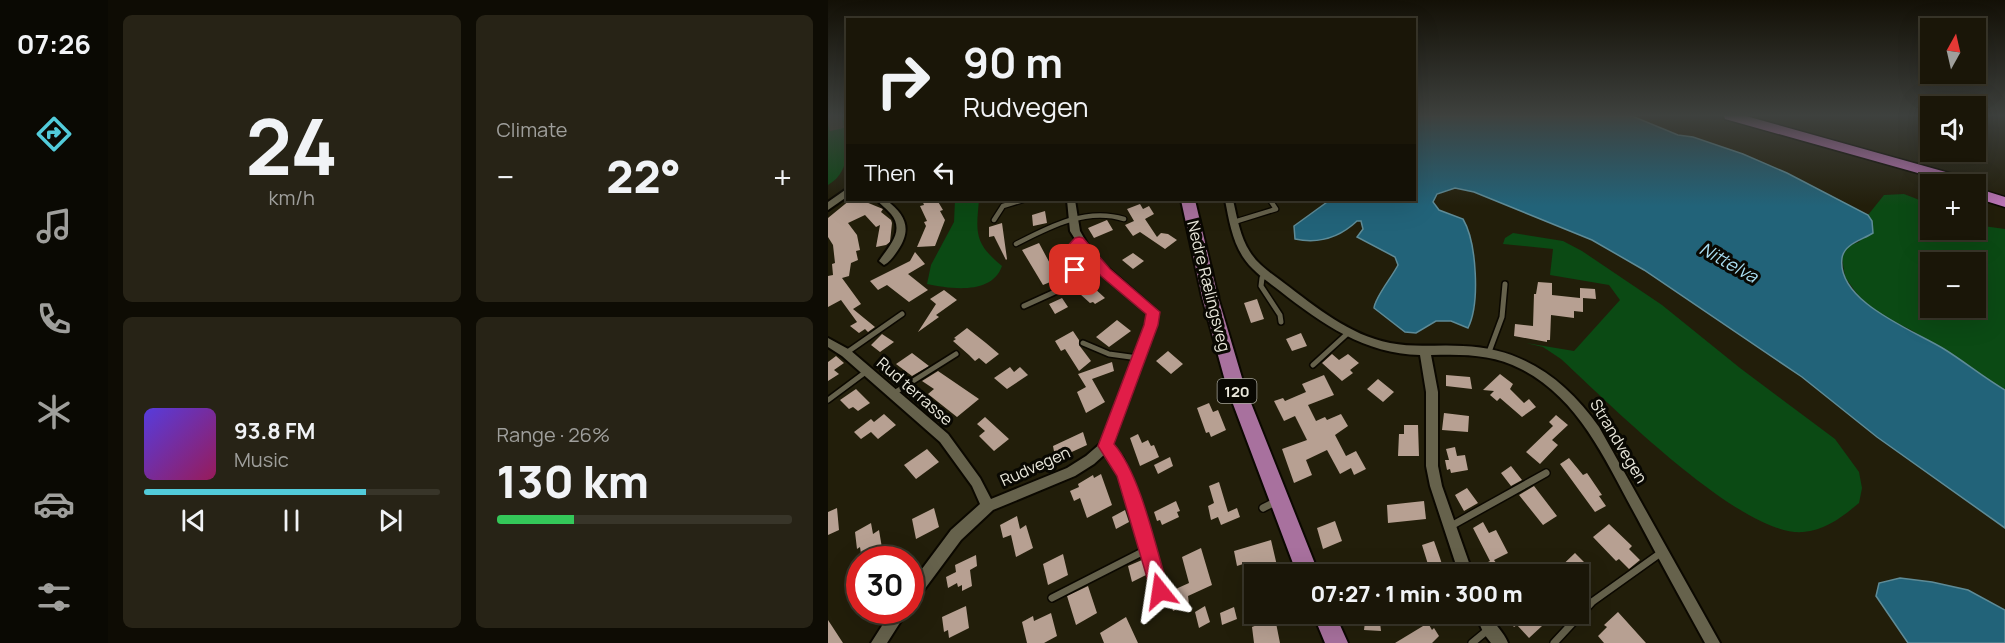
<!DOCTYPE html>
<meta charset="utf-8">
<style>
body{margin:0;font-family:Manrope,sans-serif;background:#272316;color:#f1f3f6;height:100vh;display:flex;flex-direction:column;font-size:22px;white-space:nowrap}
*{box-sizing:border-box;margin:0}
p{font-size:20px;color:#9f9f9c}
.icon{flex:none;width:33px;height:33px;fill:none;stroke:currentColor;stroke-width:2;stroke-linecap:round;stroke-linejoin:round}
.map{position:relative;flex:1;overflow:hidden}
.sheet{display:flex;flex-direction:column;gap:15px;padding:15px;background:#0e0c04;width:720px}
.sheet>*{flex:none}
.guide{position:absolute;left:18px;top:18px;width:570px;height:183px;border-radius:0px;box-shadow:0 6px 24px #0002,0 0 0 2px #383529;background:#1a1608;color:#f1f3f6;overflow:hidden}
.needle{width:39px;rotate:8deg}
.controls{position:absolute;left:1092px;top:18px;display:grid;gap:12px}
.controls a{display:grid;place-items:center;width:66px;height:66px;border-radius:0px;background:#1a1608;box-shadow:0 6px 24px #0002,0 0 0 2px #383529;font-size:30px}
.speed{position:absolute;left:18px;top:546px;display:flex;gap:12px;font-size:30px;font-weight:700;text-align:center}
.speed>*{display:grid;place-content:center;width:78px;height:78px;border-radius:50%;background:#1a1608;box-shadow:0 6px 24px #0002,0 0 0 2px #383529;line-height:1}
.speed .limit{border:9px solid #d22;background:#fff;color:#111}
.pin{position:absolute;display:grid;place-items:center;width:51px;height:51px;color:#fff;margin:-26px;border-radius:12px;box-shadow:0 3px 9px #0006}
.me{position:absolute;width:66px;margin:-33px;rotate:345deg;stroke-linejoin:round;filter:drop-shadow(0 0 4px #0008)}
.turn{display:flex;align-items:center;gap:21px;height:126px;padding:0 18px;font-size:27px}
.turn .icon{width:78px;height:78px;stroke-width:2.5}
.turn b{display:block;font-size:42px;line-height:51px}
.then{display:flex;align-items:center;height:57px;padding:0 18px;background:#0003;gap:12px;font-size:22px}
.big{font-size:45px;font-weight:800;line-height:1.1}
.sheet .widget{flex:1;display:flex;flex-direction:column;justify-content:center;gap:9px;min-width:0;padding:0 21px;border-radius:9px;background:#272316}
.sheet .dial{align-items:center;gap:0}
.dial b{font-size:78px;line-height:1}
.song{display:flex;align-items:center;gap:18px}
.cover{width:72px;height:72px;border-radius:9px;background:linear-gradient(135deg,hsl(250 70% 55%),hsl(330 70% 35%))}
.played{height:6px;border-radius:3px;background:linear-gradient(90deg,#52cbda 75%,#383529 75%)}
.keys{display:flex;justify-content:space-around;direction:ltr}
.heat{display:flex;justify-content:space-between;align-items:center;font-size:33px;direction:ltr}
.charge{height:9px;border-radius:4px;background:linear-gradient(90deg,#34c759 26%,#383529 0)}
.sheet .tiles{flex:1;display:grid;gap:15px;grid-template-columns:repeat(2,1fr)}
.trip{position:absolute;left:416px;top:564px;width:345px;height:60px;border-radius:0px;background:#1a1608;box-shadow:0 6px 24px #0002,0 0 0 2px #383529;font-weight:800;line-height:60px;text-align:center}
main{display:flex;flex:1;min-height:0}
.dock{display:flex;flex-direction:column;width:108px;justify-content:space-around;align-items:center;background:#0a0903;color:#9f9f9c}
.dock .icon{width:42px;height:42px}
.dock .on{color:#52cbda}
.dock b{font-size:27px;color:#f1f3f6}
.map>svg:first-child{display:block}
.green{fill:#0b4a14;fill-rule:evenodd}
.water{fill:#226379;stroke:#5e8b97;stroke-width:1.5}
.building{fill:#b7a092}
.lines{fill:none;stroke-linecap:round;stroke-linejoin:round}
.motorway-tunnel{stroke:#403c2a;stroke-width:15;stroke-dasharray:15 8;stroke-linecap:butt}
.service-far2-casing{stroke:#0b0800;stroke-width:7}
.service-far1-casing{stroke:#0b0800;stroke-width:8}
.service-casing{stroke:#0b0800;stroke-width:10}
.minor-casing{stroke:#0b0800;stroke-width:4}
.primary-casing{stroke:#0b0800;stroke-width:4}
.trunk-casing{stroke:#0b0800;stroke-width:3}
.service-far2{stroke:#66624c;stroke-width:4.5}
.service-far1{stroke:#66624c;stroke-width:5}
.service{stroke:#66624c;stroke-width:7}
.minor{fill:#66624c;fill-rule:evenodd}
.primary{fill:#a8719e;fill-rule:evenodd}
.trunk{fill:#be76b9;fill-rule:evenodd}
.route{fill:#e11d48;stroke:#92132f;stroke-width:1.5}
.labels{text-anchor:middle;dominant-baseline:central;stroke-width:6;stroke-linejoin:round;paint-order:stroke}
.shield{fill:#090802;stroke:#a6a59b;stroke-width:1.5}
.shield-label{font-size:15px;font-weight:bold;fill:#eae8dc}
.street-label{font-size:16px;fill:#eae8dc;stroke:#090802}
.water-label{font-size:18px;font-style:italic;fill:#aadef2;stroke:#090802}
</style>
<main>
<nav class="dock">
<b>07:26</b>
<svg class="icon on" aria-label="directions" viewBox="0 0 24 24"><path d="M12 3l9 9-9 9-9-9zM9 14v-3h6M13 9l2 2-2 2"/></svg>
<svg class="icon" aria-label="music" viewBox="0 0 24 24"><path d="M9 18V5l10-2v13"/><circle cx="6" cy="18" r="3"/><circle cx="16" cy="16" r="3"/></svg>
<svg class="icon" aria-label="phone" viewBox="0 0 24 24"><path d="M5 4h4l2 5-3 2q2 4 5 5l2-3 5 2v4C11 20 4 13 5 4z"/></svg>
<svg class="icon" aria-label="climate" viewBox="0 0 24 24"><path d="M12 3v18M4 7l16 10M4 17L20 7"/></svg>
<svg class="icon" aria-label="car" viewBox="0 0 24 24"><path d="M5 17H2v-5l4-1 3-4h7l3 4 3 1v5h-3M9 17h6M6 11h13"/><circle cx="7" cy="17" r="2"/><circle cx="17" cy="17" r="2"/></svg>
<svg class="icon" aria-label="filters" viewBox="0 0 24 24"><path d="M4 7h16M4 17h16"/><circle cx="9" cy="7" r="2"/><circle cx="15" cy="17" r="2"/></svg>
</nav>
<section class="sheet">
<div class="tiles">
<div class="widget dial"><b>24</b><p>km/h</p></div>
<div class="widget"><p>Climate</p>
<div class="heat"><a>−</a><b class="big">22°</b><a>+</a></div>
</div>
<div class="widget">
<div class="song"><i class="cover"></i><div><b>93.8 FM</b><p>Music</p></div></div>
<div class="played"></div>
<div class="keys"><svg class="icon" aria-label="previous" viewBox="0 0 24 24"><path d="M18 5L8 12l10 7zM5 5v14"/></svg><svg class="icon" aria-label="pause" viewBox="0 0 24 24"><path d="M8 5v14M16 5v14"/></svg><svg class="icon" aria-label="next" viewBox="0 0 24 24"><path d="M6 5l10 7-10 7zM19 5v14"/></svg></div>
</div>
<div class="widget"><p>Range · 26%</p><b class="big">130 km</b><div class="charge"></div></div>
</div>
</section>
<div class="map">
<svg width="1177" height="643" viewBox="0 0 1177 643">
<rect width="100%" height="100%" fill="#221e0a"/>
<path class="green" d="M0 116H19C20 140 24 172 0 185Z
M1076 194 1102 204V230H1148V225L1177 229V390L1083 330 1048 313 1029 294 1017 277 1014 258 1019 246 1031 242 1044 221 1040 215 1056 195ZM1102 262H1148V308H1102Z
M127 200H151C148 233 146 243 174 266 164 295 123 289 99 284L103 265 126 222Z
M685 233 735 241 754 251 834 305 912 368 1007 439 1031 472 1034 488 1031 503C1014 517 998 530 975 532 913 537 779 401 733 359L715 347 698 343 746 351 792 300 781 285 722 275 725 249 675 244 677 238Z"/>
<path class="water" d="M587 116H804L850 135 865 137 915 154 959 173 1040 215 1044 221 1045 233C1034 240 1016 244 1014 258 1008 302 1087 331 1116 349 1137 362 1156 378 1177 390V528L1049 437 974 377 816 270 764 240 646 192 627 188 609 194 605 202 611 210 635 219C649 243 652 304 640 328L623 321H608L588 333 577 332 546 308C547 297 564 277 570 265L567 257 529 237 535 229 533 221H529C511 238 491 244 467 239L466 226 502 200H586Z
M1072 578 1104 582 1140 590 1177 610V643H1080L1048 596 1051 583Z"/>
<path class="building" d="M22 200H33L55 209 53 212 63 220 64 223 62 242 58 245 48 247 52 225 48 227 37 215 20 223 29 235 32 250 28 251 30 260 23 263 21 276 14 278 33 304 25 309 47 327 40 332 37 329 31 333 22 326 29 322 13 300 0 307V276L5 275 4 264 7 263 5 245 0 237V218Z
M94 200H109L115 210 112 211 117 220 107 246 89 247 98 226 96 222 99 221 92 206 96 205Z
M312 204 315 209 321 206 326 214 317 219 329 237 333 233 340 234 349 240 337 249 312 232 305 236 297 225 306 221 299 209Z
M217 211 219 223 205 226 204 215Z
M279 220 285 230 266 238 260 228Z
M174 223 179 259 178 260 166 236 161 237V227Z
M211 243 226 271 223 273 227 280 215 285 194 250Z
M87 252 97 264 80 274 100 290 81 302 59 285 50 290 42 281 82 261Z
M305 253 316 261 305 269 294 260Z
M710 282 724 283V295L752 298V288L767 289 768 299 755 298V312L746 311V318L723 315 722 340H719V342L686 336 687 324 705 326 706 294H708Z
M264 286 277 298 267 304 265 302 262 303 252 294Z
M116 290 129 300 108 315 111 317 90 332 108 304 102 299Z
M234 298 240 307 227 314 221 304Z
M429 299 436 319 423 323 416 303Z
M289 320 303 331 281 347 268 337Z
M139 328 158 343 171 354 158 364 151 358 147 361 141 355 125 341 128 339 126 338Z
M245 331 251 340V345L263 361 251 371 237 349 233 351 227 341Z
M473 333 479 346 464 351 458 339Z
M54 334 66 342 52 352 43 345Z
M340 351 355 364 343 374 328 361Z
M84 353 101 366 84 376 68 364Z
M504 354 511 360 520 354 531 363 522 370 525 373 514 381 494 363Z
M8 356 16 363 6 370 11 374 0 381V362Z
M284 362 286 371 264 379 277 402 258 413 249 392 258 387 250 374Z
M182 367 186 372 192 367 200 375 179 389 166 378Z
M110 371 151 399 129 417 100 394 106 389 94 381Z
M672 374 685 384 682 389 696 403 701 399 708 407 694 417 672 398 669 401 662 395 666 391 655 390Z
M496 375 506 395 480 405 488 421 497 417 499 420 513 414 520 426 507 435 518 456 528 451 538 469 526 475 523 468 512 474 499 450 478 460 484 475 466 483 454 449 479 440 467 416 456 421 446 401 455 398 457 401 478 392 474 384Z
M618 375 642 377 644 389 618 386Z
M550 379 566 392 555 402 539 389Z
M28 389 42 403 30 411 25 407 21 409 12 400Z
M381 403 385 412 390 410 398 430 383 437 381 432 378 433 369 408Z
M616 413 641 416 640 432 614 430Z
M56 414 68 425 50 439 43 432 33 439 26 432 43 419 46 422Z
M728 415 740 425 724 440 730 445 712 464 698 452 725 426 721 422Z
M157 417 181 439 166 451 151 436 157 431 149 424Z
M576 425H590L591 456H570L571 434H576Z
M255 432 259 445 235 456 234 453 227 457 225 446Z
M310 434 314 443 320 440 323 446 326 445 331 457 312 466 302 438Z
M627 447 629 456 637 455 640 470 623 473 622 469 619 470 617 460H621L618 449Z
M99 449 111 462 88 479 76 465Z
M342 457 345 466 330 474 326 465Z
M741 458 755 475 759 473 774 495 771 496 778 506 767 512 732 464Z
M683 466 694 480 683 486 673 473Z
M273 474 284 505 259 518 252 498 246 501 242 491 251 487 250 484 265 475 266 478Z
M391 482 400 512 409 508 412 517 393 525 390 517 383 520 380 506 386 503 381 486Z
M706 486 729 516 715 525 691 495Z
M639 488 650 503 636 511 627 495Z
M348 501 352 511 349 512 351 517 334 525 332 520 329 521 326 512Z
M596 501 598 519 560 523 559 505Z
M9 508 11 530 0 535V512Z
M106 508 111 527 88 539 84 519Z
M297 510 301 522 288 529 284 517Z
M189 516 192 529 198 525 205 548 188 557 183 535 175 538 172 525Z
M507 521 514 541 495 549 489 528Z
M655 522 661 533 668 530 680 553 666 560 676 574H647L646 569 662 561 645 528Z
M43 523 45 534 51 530 56 560H34L32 547 29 549 27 532Z
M781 524 804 546 801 549 812 560 801 569 791 559 788 561 765 537Z
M443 540 450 570 440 574 437 570 426 574 422 567 416 570 415 564 409 566 406 551Z
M606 541 612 558 617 574H603L594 545Z
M373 548 384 585 360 596 361 604 345 611 341 592 361 583 354 557Z
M747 553 760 566 751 574H725Z
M235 554 240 575 220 585 215 564Z
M148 555 149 566 142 570 144 586 134 591V585L130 587 129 583 120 588 118 577 128 572 127 565Z
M314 560 318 575 304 582 300 566Z
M260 586 269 613 248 625 239 596Z
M138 606 141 628 121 638 120 630 116 632 114 617Z
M377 606 382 622 371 628 367 612Z
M406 607 409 619 394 625 392 613Z
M790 612 818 643H776L770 636 779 627 776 625Z
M223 613 229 636 216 643H199L194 622 205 616 206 621Z
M538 614H551L553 631 536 630Z
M675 614H702L714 626 701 638 689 625 686 627Z
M298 617 310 643H276L272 633Z
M447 618 452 643H426L424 627Z
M0 620 15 643H0Z
M600 623 604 630 606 628 611 636 604 643H567Z"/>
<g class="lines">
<path class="motorway-tunnel" d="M0 124 20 119"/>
<g class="service-far2-casing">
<path id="service-far2" d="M166 220 175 206 195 200
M406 222 448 209 442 200
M188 244C221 227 258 207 296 219
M243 258 242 250 251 241"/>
</g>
<g class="service-far1-casing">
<path id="service-far1" d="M439 275 434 278 433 286 452 315 453 322
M196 306 229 291 246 273 243 256
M255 343 281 354 310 358
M661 352 674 317 677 284
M18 353 74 314
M485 365 520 333
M66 393 128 354
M0 400 39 371"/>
</g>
<g class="service-casing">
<path id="service" d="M435 508 449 501
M623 526 718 473
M224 598 318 550
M644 643 661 629
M726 643 764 602 834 552"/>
</g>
<g class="minor-casing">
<path id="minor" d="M20 188V196L0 210V202Z
M49 200H58C78 215 84 229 70 250 66 256 62 262 56 265L51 261C61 246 77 231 63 214 58 208 53 205 49 200Z
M239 200H247L252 231 266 256 330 312 328 325 284 445 295 458 303 476 339 591 337 596 332 598 327 596 291 476 286 466 277 454 266 464 247 476 165 510 133 540 87 602 82 604V585L123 530 152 504 144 486 112 442 14 356 0 347V338L22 350 120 434 152 478 163 499 239 468 258 456 273 443 318 325 320 313 260 260 242 231Z
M397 200H405C409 217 412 237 422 252 430 265 444 274 456 283 488 307 521 335 562 343 587 348 611 344 635 346 695 348 738 380 771 427L892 643H877C854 601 831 560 809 518 778 462 752 399 693 369 665 354 634 354 603 355L610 392V466L614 486 645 574H631L602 486 598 466V392L592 355C537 354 494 324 452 291 439 281 424 271 415 257 404 240 401 220 397 200Z
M64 610H80L59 643H43Z
M647 614H661C666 624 676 632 680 643H663L656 634Z"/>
</g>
<g class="primary-casing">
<path id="primary" d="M353 200H367L390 297 417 388 491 574H469L399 388 374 297Z
M485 614H507L520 643H497Z"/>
</g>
<g class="trunk-casing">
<path id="trunk" d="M896 116H918L1150 181 1152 184 1148 188 1177 197V207L1148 198V184H1129L897 119Z"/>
</g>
<use href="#service-far2" class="service-far2"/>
<use href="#service-far1" class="service-far1"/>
<use href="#service" class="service"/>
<use href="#minor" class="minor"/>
<use href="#primary" class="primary"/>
<use href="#trunk" class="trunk"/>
</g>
<linearGradient id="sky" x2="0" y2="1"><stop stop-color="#131006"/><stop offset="0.56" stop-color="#3e413e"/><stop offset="1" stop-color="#3e413e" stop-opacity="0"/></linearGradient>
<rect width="1177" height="206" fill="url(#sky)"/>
<path class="route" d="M251 237 255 238 282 269 332 312 330 325 286 444C313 475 328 549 341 591L339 597 332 600 326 597 323 591 289 476 270 446 316 325 318 314 273 276 250 249 249 251 253 270 247 275 242 273 236 250 247 238Z"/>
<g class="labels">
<rect class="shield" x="389.5" y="379" width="39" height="24" rx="4.5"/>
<g class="shield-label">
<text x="409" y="391">120</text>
</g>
<g class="street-label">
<text transform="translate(381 286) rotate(76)">Nedre Rælingsveg</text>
<text transform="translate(87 391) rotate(41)">Rud terrasse</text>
<text transform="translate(791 441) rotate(59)">Strandvegen</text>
<text transform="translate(207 466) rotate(-24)">Rudvegen</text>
</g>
<g class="water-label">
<text transform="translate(901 262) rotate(29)">Nittelva</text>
</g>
</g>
</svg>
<div class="controls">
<a><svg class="needle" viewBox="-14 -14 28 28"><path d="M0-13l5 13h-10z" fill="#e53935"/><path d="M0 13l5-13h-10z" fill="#9f9f9c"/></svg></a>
<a><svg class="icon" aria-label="sound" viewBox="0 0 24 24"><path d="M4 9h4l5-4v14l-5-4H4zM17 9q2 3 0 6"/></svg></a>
<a>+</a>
<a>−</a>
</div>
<div class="speed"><div class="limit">30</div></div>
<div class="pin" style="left:247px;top:270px;background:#d93025"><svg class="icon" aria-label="arrive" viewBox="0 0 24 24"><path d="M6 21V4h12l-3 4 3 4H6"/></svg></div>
<svg class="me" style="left:332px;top:591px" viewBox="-20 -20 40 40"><path d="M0-17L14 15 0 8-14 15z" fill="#e11d48" stroke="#fff" stroke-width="4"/></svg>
<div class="trip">07:27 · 1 min · 300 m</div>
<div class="guide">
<div class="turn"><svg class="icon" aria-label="right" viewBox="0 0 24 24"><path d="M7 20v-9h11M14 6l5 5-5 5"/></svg><div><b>90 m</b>Rudvegen</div></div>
<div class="then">Then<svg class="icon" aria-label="left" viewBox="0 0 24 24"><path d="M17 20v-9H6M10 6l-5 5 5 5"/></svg></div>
</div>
</div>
</main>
